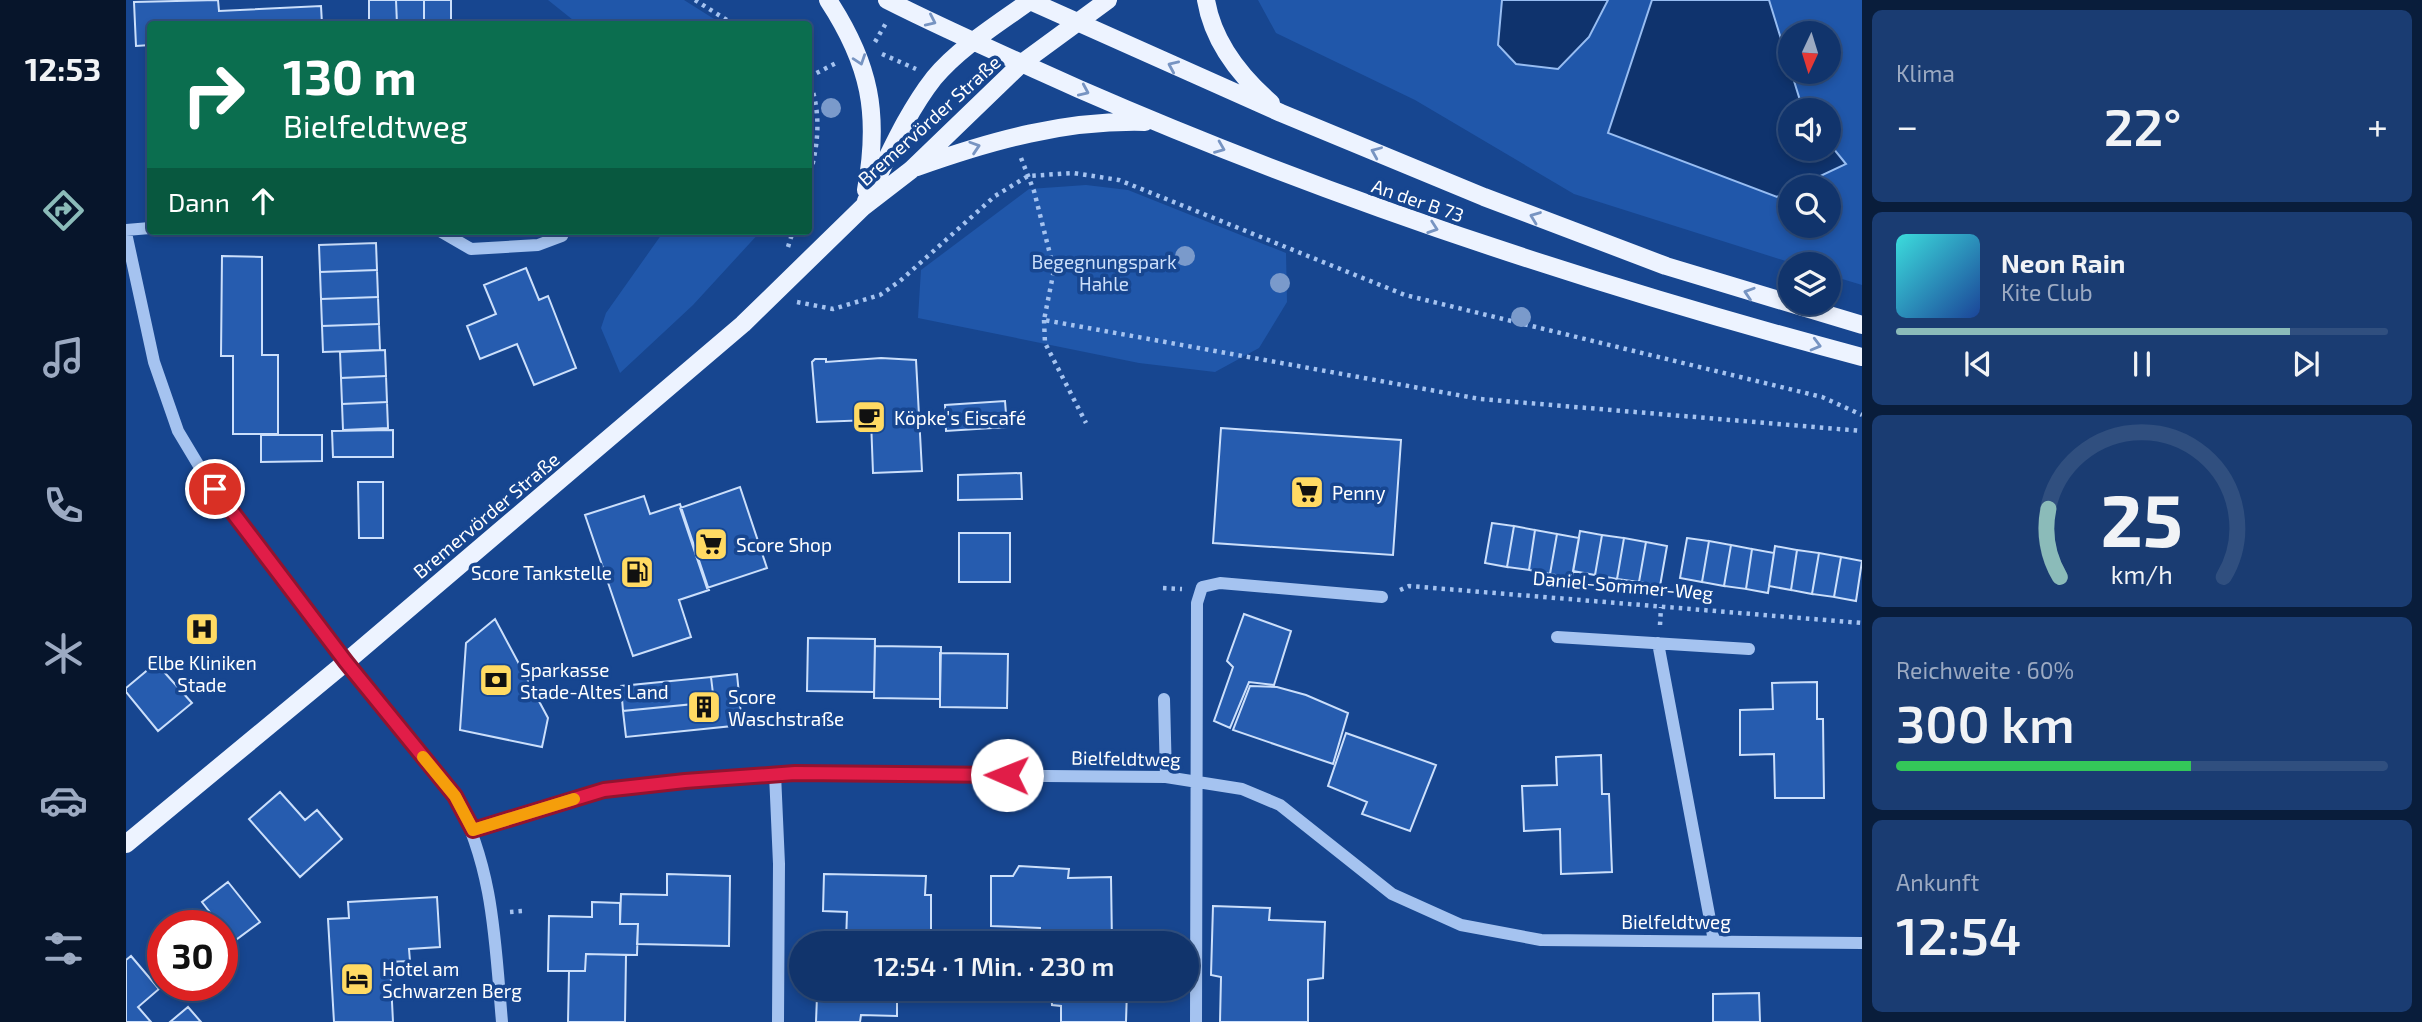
<!DOCTYPE html>
<html lang="de">
<meta charset="utf-8">
<style>
body{margin:0;font-family:"Exo 2",sans-serif;background:#1a3c72;color:#f1f3f6;height:100vh;display:flex;flex-direction:column;font-size:26px;white-space:nowrap}
*{box-sizing:border-box;margin:0}
p{font-size:23px;color:#9caac2}
.icon{flex:none;width:38px;height:38px;fill:none;stroke:currentColor;stroke-width:2;stroke-linecap:round;stroke-linejoin:round}
.map{position:relative;flex:1;overflow:hidden}
.drawer{display:flex;flex-direction:column;gap:10px;padding:10px;background:#091d3b;width:560px}
.drawer>*{flex:none}
.top-card{position:absolute;left:21px;top:21px;width:665px;height:214px;border-radius:7px;box-shadow:0 4px 10px #0003,0 0 0 2px #304f7f;background:#0b6e4f;color:#fff;overflow:hidden}
.needle{width:46px;rotate:184deg}
.tools{position:absolute;left:1652px;top:21px;display:grid;gap:14px}
.tools a{display:grid;place-items:center;width:63px;height:63px;border-radius:50%;background:#11346c;box-shadow:0 4px 10px #0003,0 0 0 2px #304f7f;font-size:35px}
.speed{position:absolute;left:21px;top:910px;display:flex;gap:14px;font-size:35px;font-weight:700;text-align:center}
.speed>*{display:grid;place-content:center;width:91px;height:91px;border-radius:50%;background:#11346c;box-shadow:0 4px 10px #0003,0 0 0 2px #304f7f;line-height:1}
.speed .limit{border:10px solid #d22;background:#fff;color:#111}
.pin{position:absolute;display:grid;place-items:center;width:60px;height:60px;color:#fff;margin:-30px;border:4px solid #fff;border-radius:50%;box-shadow:0 2px 7px #0007}
.me{position:absolute;width:77px;margin:-38px;rotate:271deg;stroke-linejoin:round;filter:drop-shadow(0 0 5px #0008)}
.turn{display:flex;align-items:center;gap:24px;height:147px;padding:0 21px;font-size:32px}
.turn .icon{width:91px;height:91px;stroke-width:2.5}
.turn b{display:block;font-size:49px;line-height:60px}
.then{display:flex;align-items:center;height:66px;padding:0 21px;background:#0003;gap:14px;font-size:26px}
.big{font-size:52px;font-weight:600;line-height:1.1}
.drawer .tile{flex:1;display:flex;flex-direction:column;justify-content:center;gap:10px;min-width:0;padding:0 24px;border-radius:10px;background:#1a3c72}
.drawer .dial{align-items:center;gap:0}
.dial svg{height:182px;overflow:visible;fill:none;stroke:#304f7f;stroke-width:7;stroke-linecap:round;text-anchor:middle}
.dial text{fill:#f1f3f6;stroke:none}
.song{display:flex;align-items:center;gap:21px}
.cover{width:84px;height:84px;border-radius:10px;background:linear-gradient(135deg,hsl(180 70% 55%),hsl(220 70% 35%))}
.played{height:7px;border-radius:4px;background:linear-gradient(90deg,#8bbbb9 80%,#304f7f 80%)}
.keys{display:flex;justify-content:space-around;direction:ltr}
.heat{display:flex;justify-content:space-between;align-items:center;font-size:38px;direction:ltr}
.charge{height:10px;border-radius:5px;background:linear-gradient(90deg,#34c759 60%,#304f7f 0)}
.trip{position:absolute;left:663px;top:931px;width:410px;height:70px;border-radius:35px;background:#11346c;box-shadow:0 4px 10px #0003,0 0 0 2px #304f7f;font-weight:600;line-height:70px;text-align:center}
main{display:flex;flex:1;min-height:0}
.tabs{display:flex;flex-direction:column;width:126px;justify-content:space-around;align-items:center;background:#07152b;color:#9caac2}
.tabs .icon{width:49px;height:49px}
.tabs .on{color:#8bbbb9}
.tabs b{font-size:32px;color:#f1f3f6}
.map>svg:first-child{display:block}
.green{fill:#2057aa;fill-rule:evenodd}
.water{fill:#0f336d;stroke:#97bdf2;stroke-width:2}
.building{fill:#265caf;stroke:#cbdffb;stroke-width:2}
.lines{fill:none;stroke-linecap:round;stroke-linejoin:round}
.path{stroke:#a5c3f0;stroke-width:4.5;stroke-dasharray:3.5 5;stroke-linecap:butt}
.minor{stroke:#a5c3f0;stroke-width:12}
.major{stroke:#edf3ff;stroke-width:18}
.tree{fill:#7a9acb}
.oneway{stroke:#7794c2}
.route-casing{stroke:#92132f;stroke-width:18}
.route{stroke:#e11d48;stroke-width:12}
.slow{stroke:#f59e0b;stroke-width:12}
.labels{text-anchor:middle;dominant-baseline:central;stroke-width:7;stroke-linejoin:round;paint-order:stroke}
.street-label{font-size:19px;fill:#fff;stroke:#174690}
.park-label{font-size:19px;fill:#cbdffb;stroke:#174690}
.poi-label{font-size:19px;fill:#fff;stroke:#174690;text-anchor:start}
</style>
<main>
<nav class="tabs">
<b>12:53</b>
<svg class="icon on" aria-label="directions" viewBox="0 0 24 24"><path d="M12 3l9 9-9 9-9-9zM9 14v-3h6M13 9l2 2-2 2"/></svg>
<svg class="icon" aria-label="music" viewBox="0 0 24 24"><path d="M9 18V5l10-2v13"/><circle cx="6" cy="18" r="3"/><circle cx="16" cy="16" r="3"/></svg>
<svg class="icon" aria-label="phone" viewBox="0 0 24 24"><path d="M5 4h4l2 5-3 2q2 4 5 5l2-3 5 2v4C11 20 4 13 5 4z"/></svg>
<svg class="icon" aria-label="climate" viewBox="0 0 24 24"><path d="M12 3v18M4 7l16 10M4 17L20 7"/></svg>
<svg class="icon" aria-label="car" viewBox="0 0 24 24"><path d="M5 17H2v-5l4-1 3-4h7l3 4 3 1v5h-3M9 17h6M6 11h13"/><circle cx="7" cy="17" r="2"/><circle cx="17" cy="17" r="2"/></svg>
<svg class="icon" aria-label="filters" viewBox="0 0 24 24"><path d="M4 7h16M4 17h16"/><circle cx="9" cy="7" r="2"/><circle cx="15" cy="17" r="2"/></svg>
</nav>
<div class="map">
<svg width="1736" height="1022" viewBox="0 0 1736 1022">
<rect width="100%" height="100%" fill="#174690"/>
<path class="green" d="M422 0H558L596 24H452Z
M1132 0H1376L1372 45 1463 37 1482 0H1736V285L1703 275V264H1669L1448 194 1289 100 1150 33ZM1664 33H1703V72H1664ZM1664 110H1703V149H1664ZM1664 187H1703V226H1664Z
M960 185 1002 190 1160 253 1161 302 1133 348 1089 372 1013 363 792 318 795 270 903 189Z
M538 231H635L567 305 494 373 475 328 480 313Z"/>
<path class="water" d="M1376 0H1482L1463 37 1432 69 1390 64 1372 45Z
M1526 0H1643L1677 110H1664V149H1703V143L1720 164 1671 187H1664V190L1651 197 1482 133Z"/>
<path class="building" d="M92 0 93 11 195 6 196 24H24V45L10 46 8 2Z
M243 0H270L271 24H243Z
M270 0H298V24H271Z
M298 0H325V24H298Z
M250 243 251 270 194 272 193 245Z
M96 256 136 257V355H152V434H107V356H95Z
M400 268 413 300 422 296 450 368 408 385 391 344 354 359 341 326 370 314 358 285Z
M251 270 252 297 195 299 194 272Z
M252 297 253 324 196 326 195 299Z
M253 324 254 350 197 352 196 326Z
M259 350 260 376 215 378 214 352Z
M755 358 790 360 796 471 747 473 745 420 691 422 686 362 689 359H700V362Z
M260 376 261 402 216 404 215 378Z
M879 401 881 427 820 431 819 405Z
M261 402 262 428 217 430 216 404Z
M1095 428 1275 440 1267 555 1087 543Z
M267 430V457H207L206 431Z
M135 435H196V461L135 462Z
M895 473 896 499 832 500V475Z
M232 482H257V538H233Z
M614 487 641 568 581 588 554 508Z
M518 496 524 514 554 504 583 590 553 600 565 637 507 656 459 515Z
M1366 523 1388 526 1381 567 1359 563Z
M1388 526 1409 530 1403 570 1381 567Z
M1409 530 1431 534 1424 574 1403 570Z
M1454 531 1476 535 1469 575 1447 571Z
M833 533H884V582H833Z
M1431 534 1453 538 1446 578 1424 574Z
M1476 535 1498 538 1491 579 1469 575Z
M1498 538 1520 542 1513 582 1491 579Z
M1561 538 1583 541 1576 582 1554 578Z
M1583 541 1605 545 1598 586 1576 582Z
M1520 542 1541 546 1534 586 1513 582Z
M1605 545 1626 549 1620 589 1598 586Z
M1649 546 1671 550 1665 590 1643 586Z
M1626 549 1648 553 1642 593 1620 589Z
M1671 550 1693 553 1686 594 1665 590Z
M1693 553 1715 557 1708 597 1686 594Z
M1715 557 1736 561 1730 601 1708 597Z
M1118 614 1165 631 1148 685 1123 682 1104 728 1088 721 1107 667 1101 661Z
M369 619 422 718 416 747 334 730 340 643Z
M682 638 749 639 748 692 681 691Z
M749 646 815 647 814 699 748 698Z
M814 653 882 654 881 708 814 707Z
M30 663 66 703 32 731 0 692V688Z
M611 674 616 725 500 737 497 711 588 702 585 677Z
M585 677 588 702 497 711 495 686Z
M1691 682V719H1697L1698 798H1649L1648 754 1614 755V710L1647 709 1646 683Z
M1124 686 1151 687 1180 695 1222 713 1207 764 1107 730Z
M1220 733 1310 765 1284 831 1236 814 1241 802 1202 786Z
M1475 755 1476 794H1483L1486 872 1435 874 1434 829 1398 831 1396 786 1431 785 1430 757Z
M154 792 179 820 191 810 216 839 174 877 123 819Z
M893 866 943 869 942 878 985 877 986 943H915L914 928 865 926V876H887Z
M541 874 604 876 603 946 511 944 512 924H494L495 894 541 895Z
M698 874 800 876 799 895H805V931L773 930V943H720L721 912 697 911Z
M102 882 134 922 107 942 76 902Z
M311 897 314 947 283 949 284 961 264 962 267 1022H208L202 919 223 918 222 902Z
M466 902 494 903V924H512L511 955 460 954 459 971H422L423 916 466 917Z
M1087 906 1144 908 1143 920 1199 922 1197 978 1182 980V1022H1094L1095 977 1085 975Z
M460 954 500 955 499 1022H442L443 971H459Z
M5 956 33 989 12 1007 25 1022H0V960Z
M719 989H771V1016L735 1015 734 1022H690L691 996 719 997Z
M925 989H1001L1000 1022H935V1006L926 1005Z
M1633 993 1634 1022H1587V994Z
M62 1007 75 1022H44Z"/>
<g class="lines">
<path class="path" d="M569 0 607 24
M749 42 760 23
M756 54 790 69
M682 77C696 112 693 145 682 181
M683 77 710 63
M895 158 908 191 928 270 918 320 1354 399 1736 431
M662 247 667 231
M671 302 707 309 754 295 774 281 869 196 902 176 947 173 993 180 1279 295 1696 397 1736 415
M918 320 919 343 960 423
M1037 588 1056 589
M1274 590 1283 586 1736 623
M1534 625 1535 607
M384 912 397 911"/>
<path class="minor" d="M0 230 24 228
M314 231 345 249 412 245 436 236 438 231
M0 233 28 362 52 431 79 476 174 603 329 796C368 869 369 942 376 1022
M1431 637 1623 649
M1532 643 1588 941
M1038 699 1040 777
M649 774 653 864 652 1022
M347 830 478 790 649 774 1040 777 1116 789 1154 805 1266 894 1335 925 1415 940 1736 943
M1070 1022 1071 603 1076 587 1094 583 1256 597"/>
<path class="major" d="M702 0C744 64 754 114 740 190
M761 0C824 32 889 60 953 89 1207 200 1468 286 1736 357
M902 0 1155 113 1358 197 1540 266 1736 325
M1080 0C1087 42 1114 76 1145 103
M791 167C867 140 939 120 1019 122
M740 201C761 160 779 115 808 78 834 47 872 24 905 0
M0 844 220 662 617 324 737 207 785 170 896 63 982 0"/>
</g>
<g class="tree">
<circle cx="705" cy="108" r="10"/>
<circle cx="1059" cy="256" r="10"/>
<circle cx="1154" cy="283" r="10"/>
<circle cx="1395" cy="317" r="10"/>
</g>
<defs><path id="oneway-chevron" d="M-2-3.5L2.5 0L-2 3.5" fill="none" stroke-width="1.6" stroke-linecap="round" stroke-linejoin="round" transform="scale(1.75)"/></defs>
<g class="oneway">
<use href="#oneway-chevron" transform="translate(805 21) rotate(25)"/>
<use href="#oneway-chevron" transform="translate(734 60) rotate(71)"/>
<use href="#oneway-chevron" transform="translate(1047 66) rotate(-156)"/>
<use href="#oneway-chevron" transform="translate(958 91) rotate(24)"/>
<use href="#oneway-chevron" transform="translate(849 147) rotate(-18)"/>
<use href="#oneway-chevron" transform="translate(1094 148) rotate(22)"/>
<use href="#oneway-chevron" transform="translate(1250 152) rotate(-157)"/>
<use href="#oneway-chevron" transform="translate(1409 217) rotate(-159)"/>
<use href="#oneway-chevron" transform="translate(1307 228) rotate(19)"/>
<use href="#oneway-chevron" transform="translate(1623 293) rotate(-162)"/>
<use href="#oneway-chevron" transform="translate(1690 345) rotate(15)"/>
</g>
<g class="lines">
<g class="route-casing">
<path id="route" d="M89 489 220 662 329 796 347 830 478 790 559 781 669 773 881 775"/>
</g>
<use href="#route" class="route"/>
<path class="slow" d="M297 757 329 796 347 830 448 799"/>
</g>
<defs>
<g id="cafe-square" transform="scale(1.75)"><rect x="-9" y="-9" width="18" height="18" rx="4" fill="#ffda63" stroke="#174690"/><path d="M-5.5-4.5H6V0H3Q3 3.5 0 3.5H-2.5Q-5.5 3.5-5.5 0ZM3-3.2v2h1.7v-2ZM-6 4.5H4V6H-6Z" fill="#111"/></g>
<g id="supermarket-square" transform="scale(1.75)"><rect x="-9" y="-9" width="18" height="18" rx="4" fill="#ffda63" stroke="#174690"/><path d="M-6-5.5h2.5l.6 2H6L4.5 2H-2.5L-4.4-4H-6ZM-1.5 3.2a1.3 1.3 0 1 0 .1 0ZM3 3.2a1.3 1.3 0 1 0 .1 0Z" fill="#111"/></g>
<g id="fuel-square" transform="scale(1.75)"><rect x="-9" y="-9" width="18" height="18" rx="4" fill="#ffda63" stroke="#174690"/><path d="M-5.5-6h7V0h2V4h1.3V-2.5L3-4.5l.8-.8L6-3V5H2.5V1h-1V6h-7ZM-4.2-4.7v3.2H.2V-4.7Z" fill="#111"/></g>
<g id="hospital-square" transform="scale(1.75)"><rect x="-9" y="-9" width="18" height="18" rx="4" fill="#ffda63" stroke="#174690"/><path d="M-5-5h3v3.5h4V-5h3V5h-3V1.5h-4V5h-3Z" fill="#111"/></g>
<g id="bank-square" transform="scale(1.75)"><rect x="-9" y="-9" width="18" height="18" rx="4" fill="#ffda63" stroke="#174690"/><path d="M-6-4H6V4H-6ZM0-2.3a2.3 2.3 0 1 0 0 4.6a2.3 2.3 0 1 0 0-4.6Z" fill="#111"/></g>
<g id="building-square" transform="scale(1.75)"><rect x="-9" y="-9" width="18" height="18" rx="4" fill="#ffda63" stroke="#174690"/><path d="M-4-6H4V6H1V3H-1V6H-4ZM-2.5-4.3h1.7v1.8h-1.7ZM.8-4.3h1.7v1.8H.8ZM-2.5-1h1.7V.8h-1.7ZM.8-1h1.7V.8H.8Z" fill="#111"/></g>
<g id="hotel-square" transform="scale(1.75)"><rect x="-9" y="-9" width="18" height="18" rx="4" fill="#ffda63" stroke="#174690"/><path d="M-6-4.5h1.5V1H6V5H4.5V3h-9V5H-6ZM-4 0a1.8 1.8 0 1 1 3.6 0ZM.5 0V-2.5h3Q6-2.5 6 0Z" fill="#111"/></g>
</defs>
<g fill-rule="evenodd">
<use href="#cafe-square" x="743" y="417"/>
<use href="#supermarket-square" x="1181" y="492"/>
<use href="#supermarket-square" x="585" y="544"/>
<use href="#fuel-square" x="511" y="572"/>
<use href="#hospital-square" x="76" y="629"/>
<use href="#bank-square" x="370" y="680"/>
<use href="#building-square" x="578" y="707"/>
<use href="#hotel-square" x="231" y="979"/>
</g>
<g class="labels">
<g class="street-label">
<text transform="translate(803 120) rotate(-42)">Bremervörder Straße</text>
<text transform="translate(1292 200) rotate(19)">An der B 73</text>
<text transform="translate(360 515) rotate(-40)">Bremervörder Straße</text>
<text transform="translate(1497 585) rotate(5)">Daniel-Sommer-Weg</text>
<text transform="translate(1000 758) rotate(1)">Bielfeldtweg</text>
<text x="1550" y="921">Bielfeldtweg</text>
</g>
<g class="park-label">
<text x="978" y="261">Begegnungspark<tspan x="978" dy="22">Hahle</tspan></text>
</g>
<g class="poi-label">
<text x="768" y="417">Köpke's Eiscafé</text>
<text x="1206" y="492">Penny</text>
<text x="610" y="544">Score Shop</text>
<text x="486" y="572" text-anchor="end">Score Tankstelle</text>
<text x="76" y="662" text-anchor="middle">Elbe Kliniken<tspan x="76" dy="22">Stade</tspan></text>
<text x="394" y="669">Sparkasse<tspan x="394" dy="22">Stade-Altes Land</tspan></text>
<text x="602" y="696">Score<tspan x="602" dy="22">Waschstraße</tspan></text>
<text x="256" y="968">Hotel am<tspan x="256" dy="22">Schwarzen Berg</tspan></text>
</g>
</g>
</svg>
<div class="tools">
<a><svg class="needle" viewBox="-14 -14 28 28"><path d="M0-13l5 13h-10z" fill="#e53935"/><path d="M0 13l5-13h-10z" fill="#9caac2"/></svg></a>
<a><svg class="icon" aria-label="sound" viewBox="0 0 24 24"><path d="M4 9h4l5-4v14l-5-4H4zM17 9q2 3 0 6"/></svg></a>
<a><svg class="icon" aria-label="search" viewBox="0 0 24 24"><circle cx="10" cy="10" r="6"/><path d="M15 15l6 6"/></svg></a>
<a><svg class="icon" aria-label="layers" viewBox="0 0 24 24"><path d="M12 4l9 5-9 5-9-5zM3 14l9 5 9-5"/></svg></a>
</div>
<div class="speed"><div class="limit">30</div></div>
<div class="pin" style="left:89px;top:489px;background:#d93025"><svg class="icon" aria-label="arrive" viewBox="0 0 24 24"><path d="M6 21V4h12l-3 4 3 4H6"/></svg></div>
<svg class="me" style="left:881px;top:775px" viewBox="-20 -20 40 40"><circle r="19" fill="#fff"/><path d="M0-13L10 11 0 6-10 11z" fill="#e11d48"/></svg>
<div class="trip">12:54 · 1 Min. · 230 m</div>
<div class="top-card">
<div class="turn"><svg class="icon" aria-label="right" viewBox="0 0 24 24"><path d="M7 20v-9h11M14 6l5 5-5 5"/></svg><div><b>130 m</b>Bielfeldtweg</div></div>
<div class="then">Dann<svg class="icon" aria-label="ahead" viewBox="0 0 24 24"><path d="M12 20V5M6 11l6-6 6 6"/></svg></div>
</div>
</div>
<section class="drawer">
<div class="tile"><p>Klima</p>
<div class="heat"><a>−</a><b class="big">22°</b><a>+</a></div>
</div>
<div class="tile">
<div class="song"><i class="cover"></i><div><b>Neon Rain</b><p>Kite Club</p></div></div>
<div class="played"></div>
<div class="keys"><svg class="icon" aria-label="previous" viewBox="0 0 24 24"><path d="M18 5L8 12l10 7zM5 5v14"/></svg><svg class="icon" aria-label="pause" viewBox="0 0 24 24"><path d="M8 5v14M16 5v14"/></svg><svg class="icon" aria-label="next" viewBox="0 0 24 24"><path d="M6 5l10 7-10 7zM19 5v14"/></svg></div>
</div>
<div class="tile dial"><svg viewBox="0 0 100 80">
<path d="M14 69A42 42 0 1 1 86 69"/>
<path d="M14 69A42 42 0 0 1 9 39" stroke="#8bbbb9"/>
<text x="50" y="56" font-size="32" font-weight="700">25</text>
<text x="50" y="72" font-size="11">km/h</text>
</svg></div>
<div class="tile"><p>Reichweite · 60%</p><b class="big">300 km</b><div class="charge"></div></div>
<div class="tile"><p>Ankunft</p><b class="big">12:54</b></div>
</section>
</main>
